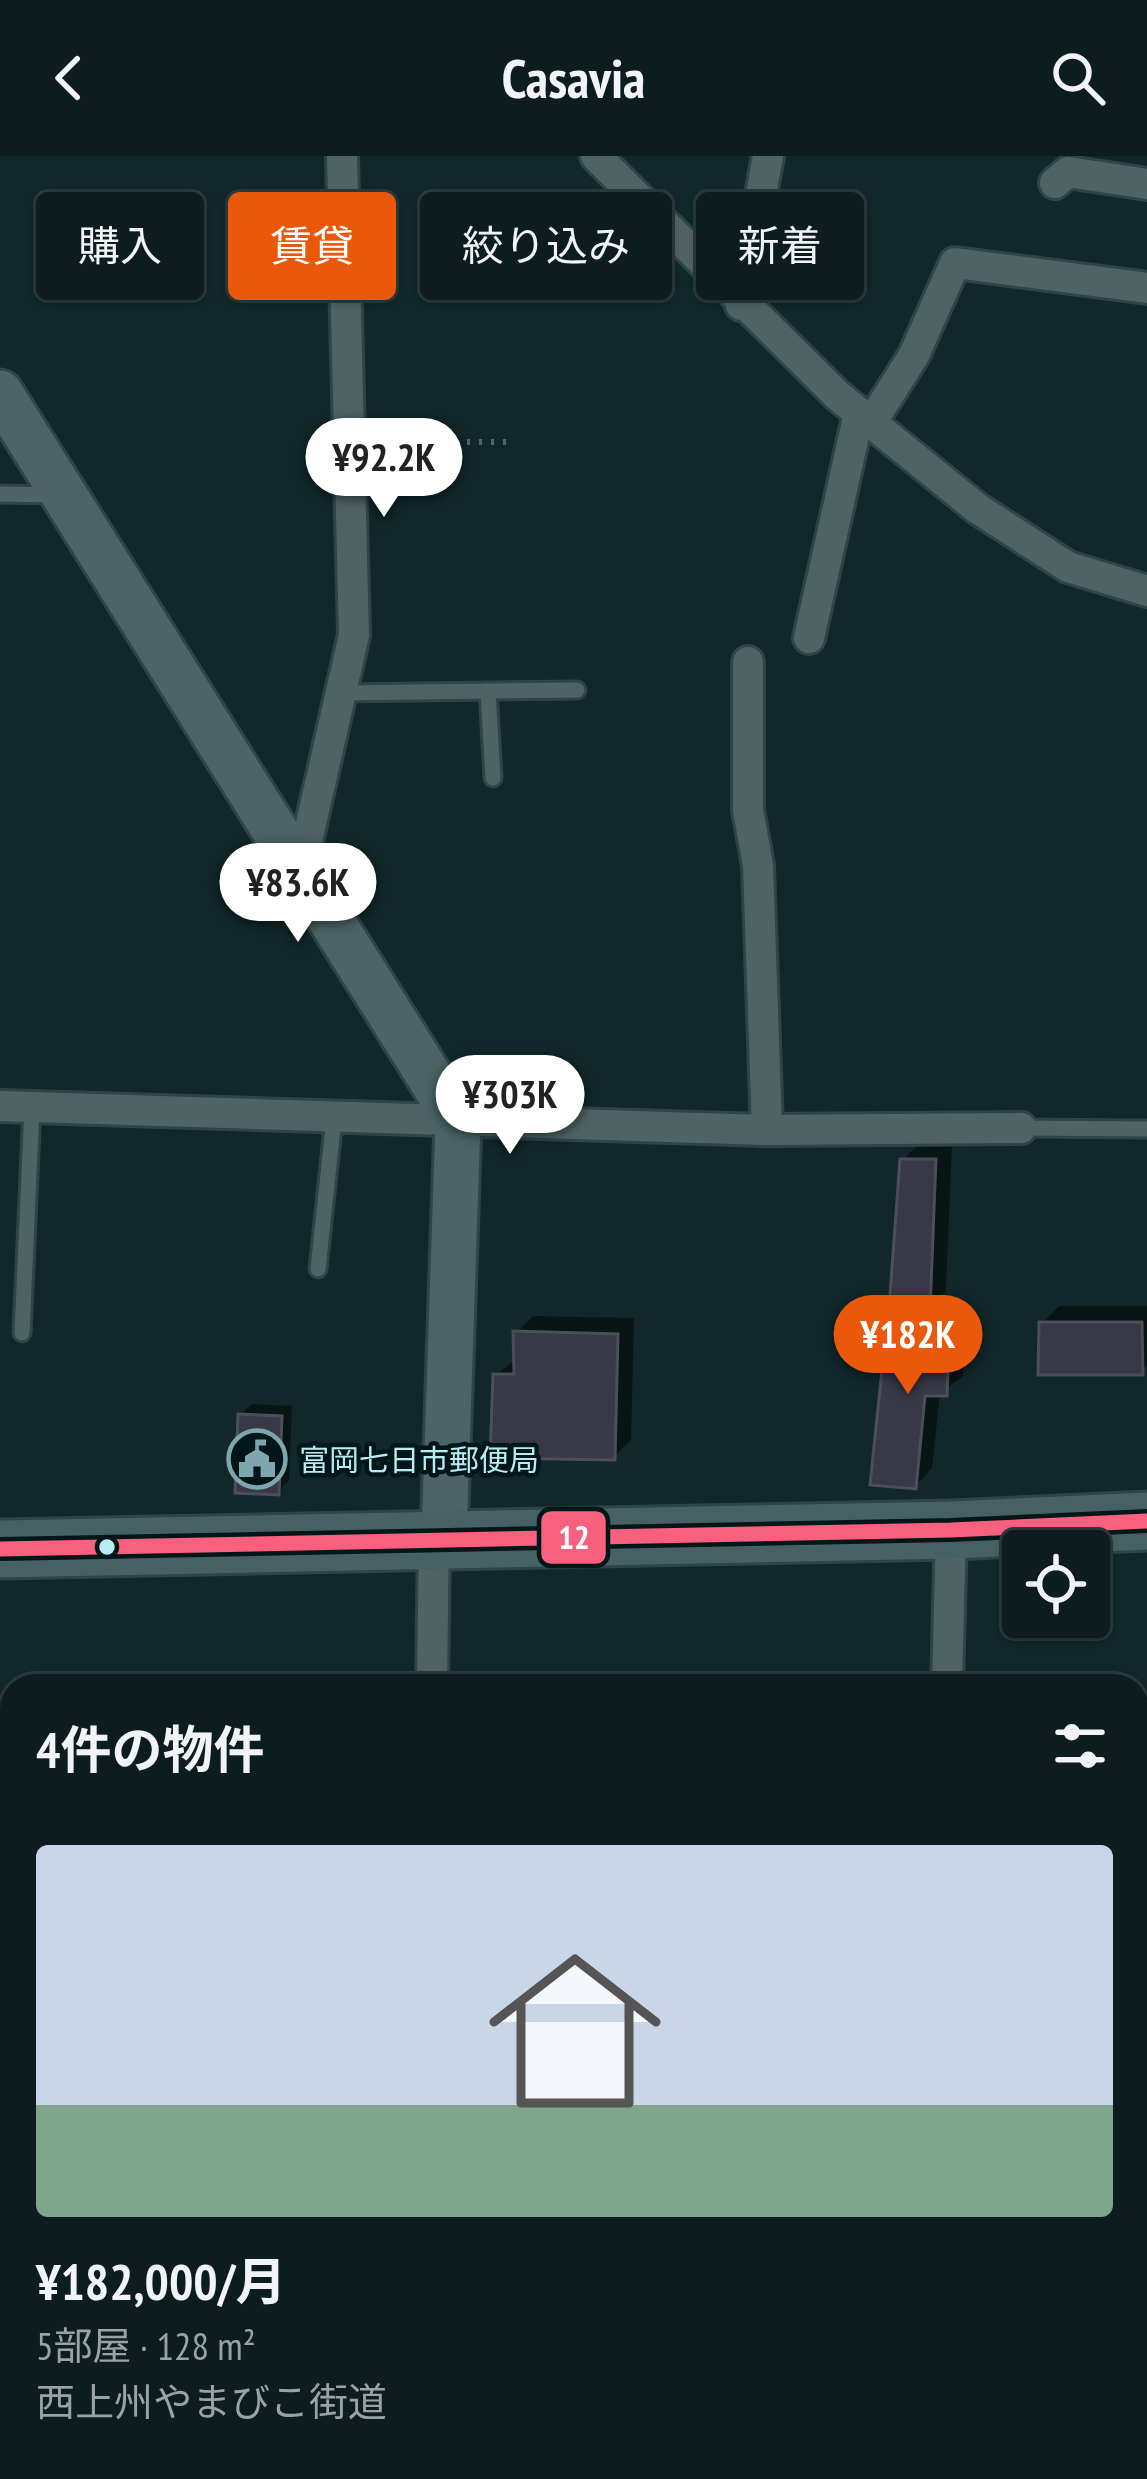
<!DOCTYPE html>
<html lang="ja">
<head>
<meta charset="utf-8">
<style>
	:root { --surface:#0d1d1f; --page:#1b2a2c; --text:#f1f3f6; --muted:#9aa2a4; --line:#2d3b3d; --accent:#ea580c }
	body { margin:0; font-family:"PT Sans Narrow","Noto Sans JP",sans-serif; background:var(--page); color:var(--text); height:100vh; display:flex; flex-direction:column; font-size:45px; white-space:nowrap }
	* { box-sizing:border-box; margin:0 }
	p { font-size:39px; color:var(--muted) }
	.icon { flex:none; width:66px; height:66px; fill:none; stroke:currentColor; stroke-width:2; stroke-linecap:round; stroke-linejoin:round }
	.map { position:relative; flex:1; overflow:hidden }
	.drawer { position:absolute; left:0px; top:1518px; width:1149px; height:807px; display:flex; flex-direction:column; background:var(--surface); border-radius:36px 36px 0 0; box-shadow:0 3px 9px #0004,0 0 0 3px var(--line) }
	.drawer>* { flex:none }
	.top-card { position:absolute; left:36px; top:36px; width:1077px; height:108px; display:flex; gap:24px }
	.tools { position:absolute; left:1002px; top:1374px; display:grid; gap:24px }
	.tools a { display:grid; place-items:center; width:108px; height:108px; border-radius:12px; background:var(--surface); box-shadow:0 3px 9px #0004,0 0 0 3px var(--line); font-size:60px }
	.price { position:absolute; translate:-50% -102px; padding:0 27px; border-radius:42px; background:#fff; color:#222; font-size:39px; line-height:78px; filter:drop-shadow(0 3px 6px #0008) }
	.price::after { content:''; position:absolute; left:50%; top:72px; width:36px; height:27px; margin-left:-18px; background:inherit; clip-path:polygon(0 0,100% 0,50% 100%) }
	.price.active { background:var(--accent); color:#fff }
	ul { padding:0; list-style:none }
	li { display:grid; align-content:center; gap:24px; height:636px; padding:0 36px }
	li span { display:grid; place-items:center; height:372px; border-radius:12px; color:#555 }
	li>.icon { margin-inline-start:auto }
	span .icon { width:216px; height:216px; fill:#fffc; stroke-width:1 }
	li b { font-size:51px }
	h2 { display:flex; justify-content:space-between; align-items:center; height:144px; padding:0 36px; font-size:51px }
	.chip { padding:0 42px; border-radius:12px; background:var(--surface); box-shadow:0 3px 9px #0004,0 0 0 3px var(--line); font-size:42px; line-height:108px }
	.chip.active { background:var(--accent); color:#fff }
	header { display:flex; justify-content:space-between; align-items:center; height:156px; padding:0 36px; background:var(--surface); font-size:54px; font-weight:700 }
	.map>svg:first-child { display:block }
</style>
</head>
<body>
<header><svg class="icon" aria-label="back" viewBox="0 0 24 24"><path d="M15 5l-7 7 7 7"/></svg>Casavia<svg class="icon" aria-label="search" viewBox="0 0 24 24"><circle cx="10" cy="10" r="6"/><path d="M15 15l6 6"/></svg></header>
<div class="map">
<svg width="1147" height="2323" viewBox="0 0 1147 2323">
	<rect width="100%" height="100%" fill="#112729"/>
	<path fill="#0007" d="M920,987h32l-6,148 -14,14 34,-1 -3,72 -23,17 -8,75 -17,18 -25,-163 17,-17 -4,-146z
		M1059,1150h88v60l-6,6 -99,-49z
		M533,1160l101,2 -3,122 -17,17 -118,-82 21,-17 -1,-25z
		M252,1248l40,2 -3,74 -11,12 -38,-77z"/>
	<path fill="#393847" stroke="#4b4f5b" stroke-width="3" d="M900,1003h36l-6,152 -41,-3z
		M950,1164l-3,76h-22l-9,93 -46,-4 17,-163z
		M1039,1166h103l1,53h-105z
		M513,1175l105,3 -3,126 -125,-2 3,-84h21z
		M238,1258l44,2 -3,79 -44,-2z"/>
	<g fill="none" stroke-linecap="round" stroke-linejoin="round">
		<g stroke="#2d4547" stroke-width="21">
			<path id="lane" d="M0,338l57,1
				M488,535l5,87
				M340,537l237,-3
				M1021,972l126,1
				M318,1113l16,-151
				M22,1177l10,-226"/>
		</g>
		<g stroke="#2d4547" stroke-width="36">
			<path id="street" d="M596,0l241,239 141,114 90,58 79,24
				M1055,27l13,-11 79,12
				M741,149l27,-149
				M871,267l43,-68 41,-92 192,25
				M809,482l50,-225
				M748,506v148l10,55 9,265
				M300,716l54,-237 -12,-479
				M0,950l767,24 254,-2
				M432,1530l2,-149
				M947,1530l4,-156
				M1137,1623h10
				M0,1778l12,-1
				M5,1976l7,-24
				M1137,1992l10,1
				M420,2323v-10
				M734,2323l1,-10"/>
		</g>
		<g stroke="#2d4547" stroke-width="51">
			<path id="secondary" d="M0,237l458,729 -14,415"/>
		</g>
		<g stroke="#2d4547" stroke-width="63">
			<path id="highway" d="M0,1393l951,-19 196,-9"/>
		</g>
		<path stroke="#526566" stroke-width="6" stroke-dasharray="3 9" stroke-linecap="butt" d="M383,286h131"/>
		<use href="#lane" stroke="#4f6365" stroke-width="15"/>
		<use href="#street" stroke="#4f6365" stroke-width="30"/>
		<use href="#secondary" stroke="#4c6467" stroke-width="45"/>
		<use href="#highway" stroke="#476062" stroke-width="57"/>
		<g stroke="#001619" stroke-width="24">
			<path id="bus-1" d="M0,1393l951,-19 196,-9"/>
		</g>
		<use href="#bus-1" stroke="#f8607d" stroke-width="15"/>
	</g>
	<defs>
		<g id="civic-ring" transform="scale(3)"><circle r="9.5" fill="#001619" stroke="#7da7ac" stroke-width="1.5"/><path d="M-.6-6.5H3V-4.5H.6V-3L4-1V1h2V6H-6V1h2V-1L-.6-3ZM-1.2 2.5V6h2.4V2.5Z" fill="#7da7ac"/></g>
	</defs>
	<g fill-rule="evenodd">
		<use href="#civic-ring" x="257" y="1303"/>
	</g>
	<circle fill="#b7ecf2" stroke="#001619" stroke-width="4.5" cx="107" cy="1391" r="10"/>
	<g text-anchor="middle" dominant-baseline="central" stroke-width="9" stroke-linejoin="round" paint-order="stroke">
		<g font-size="30" fill="#b7ecf2" stroke="#001619" text-anchor="start">
			<text x="299" y="1303">富岡七日市郵便局</text>
		</g>
	</g>
	<rect stroke="#001619" stroke-width="4.5" x="539" y="1353" width="69" height="57" rx="12" fill="#f8607d"/>
	<g font-size="33" text-anchor="middle" font-weight="bold" fill="#fff">
		<text x="574" y="1393">12</text>
	</g>
</svg>
<div class="tools">
<a><svg class="icon" aria-label="locate" viewBox="0 0 24 24"><circle cx="12" cy="12" r="6"/><path d="M12 2v4M12 18v4M2 12h4M18 12h4"/></svg></a>
</div>
<b class="price" style="left:384px;top:364px">¥92.2K</b>
<b class="price" style="left:298px;top:789px">¥83.6K</b>
<b class="price" style="left:510px;top:1001px">¥303K</b>
<b class="price active" style="left:908px;top:1241px">¥182K</b>
<div class="top-card">
<a class="chip">購入</a>
<a class="chip active">賃貸</a>
<a class="chip">絞り込み</a>
<a class="chip">新着</a>
</div>
<section class="drawer">
<h2>4件の物件<svg class="icon" aria-label="filters" viewBox="0 0 24 24"><path d="M4 7h16M4 17h16"/><circle cx="9" cy="7" r="2"/><circle cx="15" cy="17" r="2"/></svg></h2>
<ul>
<li><span style="background:linear-gradient(#c9d6e8 70%,#7fa58c 0)"><svg class="icon" aria-label="home" viewBox="0 0 24 24"><path d="M3 11l9-7 9 7M6 9v11h12V9"/></svg></span><div><b>¥182,000/月</b><p>5部屋 · 128 m²</p><p>西上州やまびこ街道</p></div></li>
</ul>
</section>
</div>
</body>
</html>
